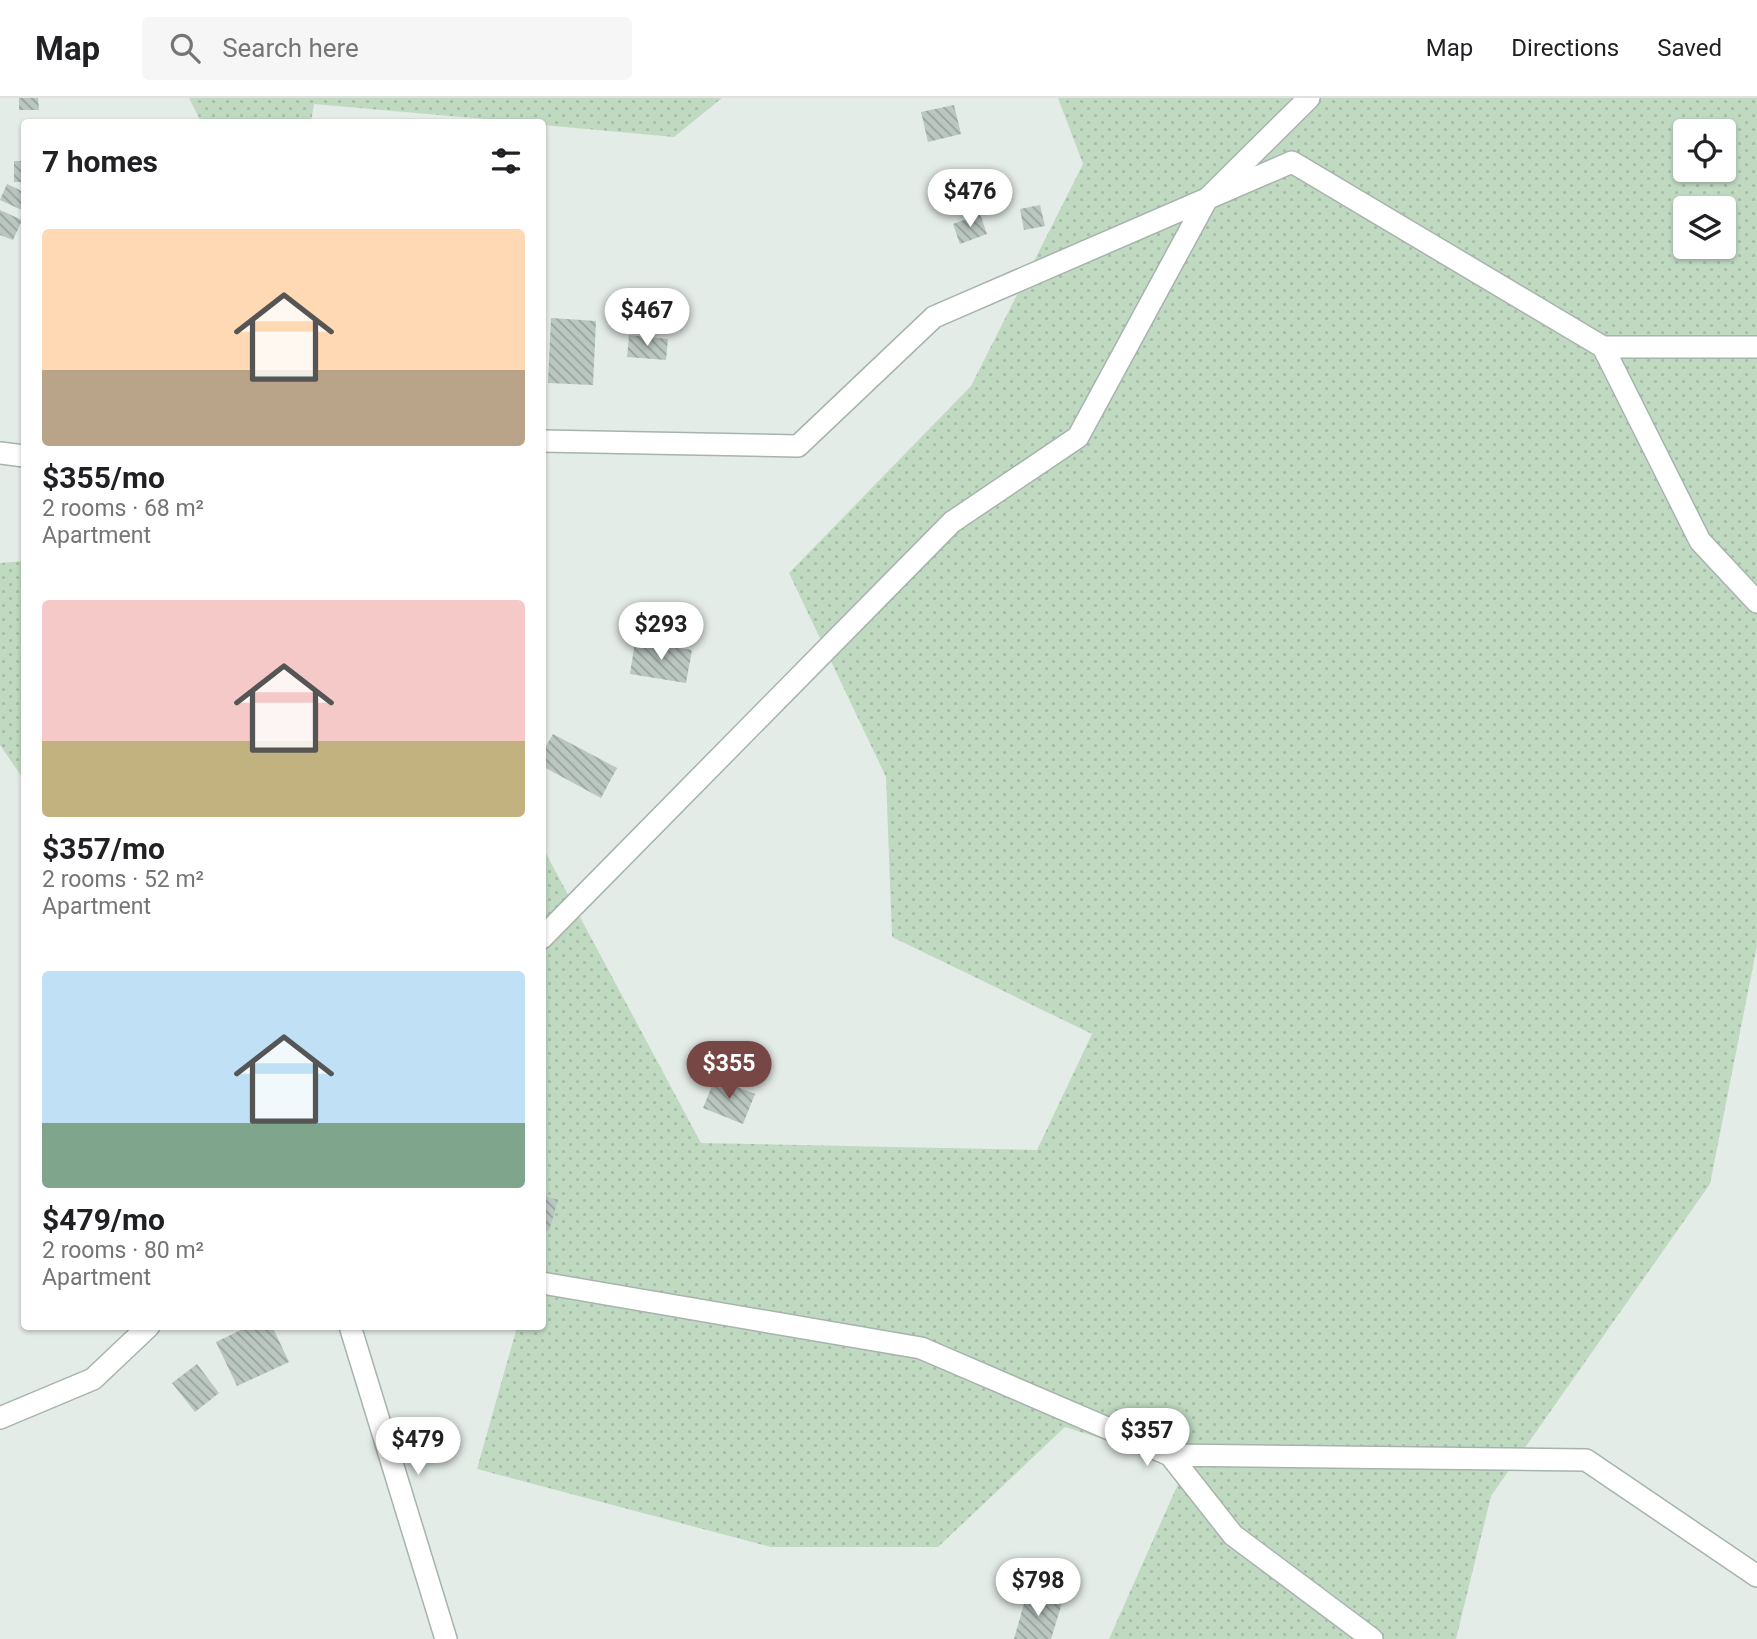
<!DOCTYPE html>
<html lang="en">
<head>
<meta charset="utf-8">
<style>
	:root { --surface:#fff; --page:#f6f6f6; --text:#202124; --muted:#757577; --line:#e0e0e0; --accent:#774745 }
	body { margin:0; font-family:Roboto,sans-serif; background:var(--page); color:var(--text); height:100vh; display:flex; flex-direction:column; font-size:26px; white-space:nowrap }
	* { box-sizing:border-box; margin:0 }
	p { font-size:23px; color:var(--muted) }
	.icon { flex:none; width:38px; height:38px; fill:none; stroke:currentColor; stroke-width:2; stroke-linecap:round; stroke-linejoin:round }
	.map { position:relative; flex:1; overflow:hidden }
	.details { position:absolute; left:21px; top:21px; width:525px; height:1211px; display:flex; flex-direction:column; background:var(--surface); border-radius:7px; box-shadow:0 2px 5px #0004 }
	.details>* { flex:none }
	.controls { position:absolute; left:1673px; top:21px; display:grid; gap:14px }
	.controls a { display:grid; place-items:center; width:63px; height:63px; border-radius:7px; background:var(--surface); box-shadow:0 2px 5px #0004; font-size:35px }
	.price { position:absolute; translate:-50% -60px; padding:0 16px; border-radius:24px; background:#fff; color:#222; font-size:23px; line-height:46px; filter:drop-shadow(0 2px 4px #0008) }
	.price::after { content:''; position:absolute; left:50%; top:42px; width:21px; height:16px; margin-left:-10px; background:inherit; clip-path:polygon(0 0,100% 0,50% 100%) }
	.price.on { background:var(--accent); color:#fff }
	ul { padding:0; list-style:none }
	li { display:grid; align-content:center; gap:14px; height:371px; padding:0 21px }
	li span { display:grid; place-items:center; height:217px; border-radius:7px; color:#555 }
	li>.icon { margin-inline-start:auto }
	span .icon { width:126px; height:126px; fill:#fffc; stroke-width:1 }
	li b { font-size:30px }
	h2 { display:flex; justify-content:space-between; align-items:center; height:84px; padding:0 21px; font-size:30px }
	header { display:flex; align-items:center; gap:42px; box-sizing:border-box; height:98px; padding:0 35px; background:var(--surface); border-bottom:2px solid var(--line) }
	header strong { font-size:33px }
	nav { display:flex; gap:38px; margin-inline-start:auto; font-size:24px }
	.search { width:490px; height:63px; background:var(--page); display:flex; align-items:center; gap:18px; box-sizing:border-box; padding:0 24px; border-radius:7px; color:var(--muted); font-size:26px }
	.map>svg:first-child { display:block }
</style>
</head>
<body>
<header>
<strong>Map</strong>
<div class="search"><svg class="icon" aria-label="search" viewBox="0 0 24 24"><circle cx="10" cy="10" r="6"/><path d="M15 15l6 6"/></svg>Search here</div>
<nav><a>Map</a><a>Directions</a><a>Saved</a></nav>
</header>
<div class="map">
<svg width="1757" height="1541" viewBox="0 0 1757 1541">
	<defs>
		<pattern id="grass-dots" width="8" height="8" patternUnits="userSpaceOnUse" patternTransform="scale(1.75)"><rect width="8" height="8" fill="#c0dac2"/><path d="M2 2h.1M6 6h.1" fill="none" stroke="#a5bca7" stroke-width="1.8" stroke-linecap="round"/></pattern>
		<pattern id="building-back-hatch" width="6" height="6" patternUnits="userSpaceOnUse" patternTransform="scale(1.75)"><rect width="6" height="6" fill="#bac6c0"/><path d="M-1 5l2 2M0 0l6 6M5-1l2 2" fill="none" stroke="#97a29d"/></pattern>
	</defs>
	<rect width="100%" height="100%" fill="#e4ece7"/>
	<path fill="url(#grass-dots)" fill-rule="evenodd" d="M189,0h533l-48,39 -131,-12 -1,-3h-22l-206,-18 -3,18h-110z
		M1058,0h699v848l-47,238 -219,312 -35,143h-347l77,-173 -121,-39 -127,120h-167l-294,-78 40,-142 25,-1 1,-478 158,295 336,7 55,-116 -200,-97 -6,-160 -97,-204 182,-187 112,-222zM1685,33h39v39h-39zM1685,110h39v39h-39z
		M24,463v219l-24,-35v-182z"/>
	<path fill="url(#building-back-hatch)" d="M19,0h19l1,12h-20z
		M954,7l7,29 -33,8 -7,-30z
		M14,63h10v21h-10z
		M7,86l17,8v19l-24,-11z
		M1040,107l5,21 -21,4 -4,-21z
		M0,112l22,10 -9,20 -13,-5z
		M980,116l7,20 -27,10 -7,-20z
		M551,220l45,3 -3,64 -45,-2z
		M629,237l39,4 -2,21 -39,-3z
		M635,543l57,9 -6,33 -56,-9z
		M553,636l64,34 -16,30 -59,-32v-13z
		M715,980l40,16 -12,30 -40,-16z
		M542,1097l16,5 -9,31 -7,-2z
		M249,1228h23l17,36 -52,24 -21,-44z
		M197,1266l22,29 -24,19 -23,-29z
		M1027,1495l35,10 -11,36h-37z"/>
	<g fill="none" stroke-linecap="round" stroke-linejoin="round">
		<g stroke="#a7b3ad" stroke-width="24">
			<path id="minor" d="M1603,249h154
				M542,343l256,5 136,-129 358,-155 311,185 97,194 57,61
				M0,355l24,3
				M542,840l410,-416 126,-85 129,-238 102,-101
				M542,1185l379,65 249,107 416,5 171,116
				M350,1228l96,313
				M0,1320l93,-39 56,-53
				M1170,1357l63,80 139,104"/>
		</g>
		<use href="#minor" stroke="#fff" stroke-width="21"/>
	</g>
</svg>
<div class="controls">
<a><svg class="icon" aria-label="locate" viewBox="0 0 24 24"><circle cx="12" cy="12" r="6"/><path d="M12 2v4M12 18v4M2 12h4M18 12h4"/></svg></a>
<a><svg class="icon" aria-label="layers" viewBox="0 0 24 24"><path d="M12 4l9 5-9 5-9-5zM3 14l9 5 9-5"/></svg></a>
</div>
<b class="price" style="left:970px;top:131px">$476</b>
<b class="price" style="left:647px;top:250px">$467</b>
<b class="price" style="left:661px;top:564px">$293</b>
<b class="price on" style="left:729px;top:1003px">$355</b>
<b class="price" style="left:1147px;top:1370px">$357</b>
<b class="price" style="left:418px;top:1379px">$479</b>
<b class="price" style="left:1038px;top:1520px">$798</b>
<section class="details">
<h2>7 homes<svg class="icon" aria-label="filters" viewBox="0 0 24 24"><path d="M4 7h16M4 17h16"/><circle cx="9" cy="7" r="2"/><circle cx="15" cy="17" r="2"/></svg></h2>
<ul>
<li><span style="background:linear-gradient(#ffd9b3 65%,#b9a48a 0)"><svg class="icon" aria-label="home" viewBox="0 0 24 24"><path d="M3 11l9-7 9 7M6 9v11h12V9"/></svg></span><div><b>$355/mo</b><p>2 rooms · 68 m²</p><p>Apartment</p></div></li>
<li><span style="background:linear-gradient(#f6c9c9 65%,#c2b280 0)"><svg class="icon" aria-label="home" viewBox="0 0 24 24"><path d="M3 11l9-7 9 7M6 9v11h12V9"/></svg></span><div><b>$357/mo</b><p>2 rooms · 52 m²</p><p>Apartment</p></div></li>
<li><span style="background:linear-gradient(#bfe0f5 70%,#7fa58c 0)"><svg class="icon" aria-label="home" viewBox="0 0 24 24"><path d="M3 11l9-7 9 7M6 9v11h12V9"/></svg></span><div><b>$479/mo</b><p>2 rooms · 80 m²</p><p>Apartment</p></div></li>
</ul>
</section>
</div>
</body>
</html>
